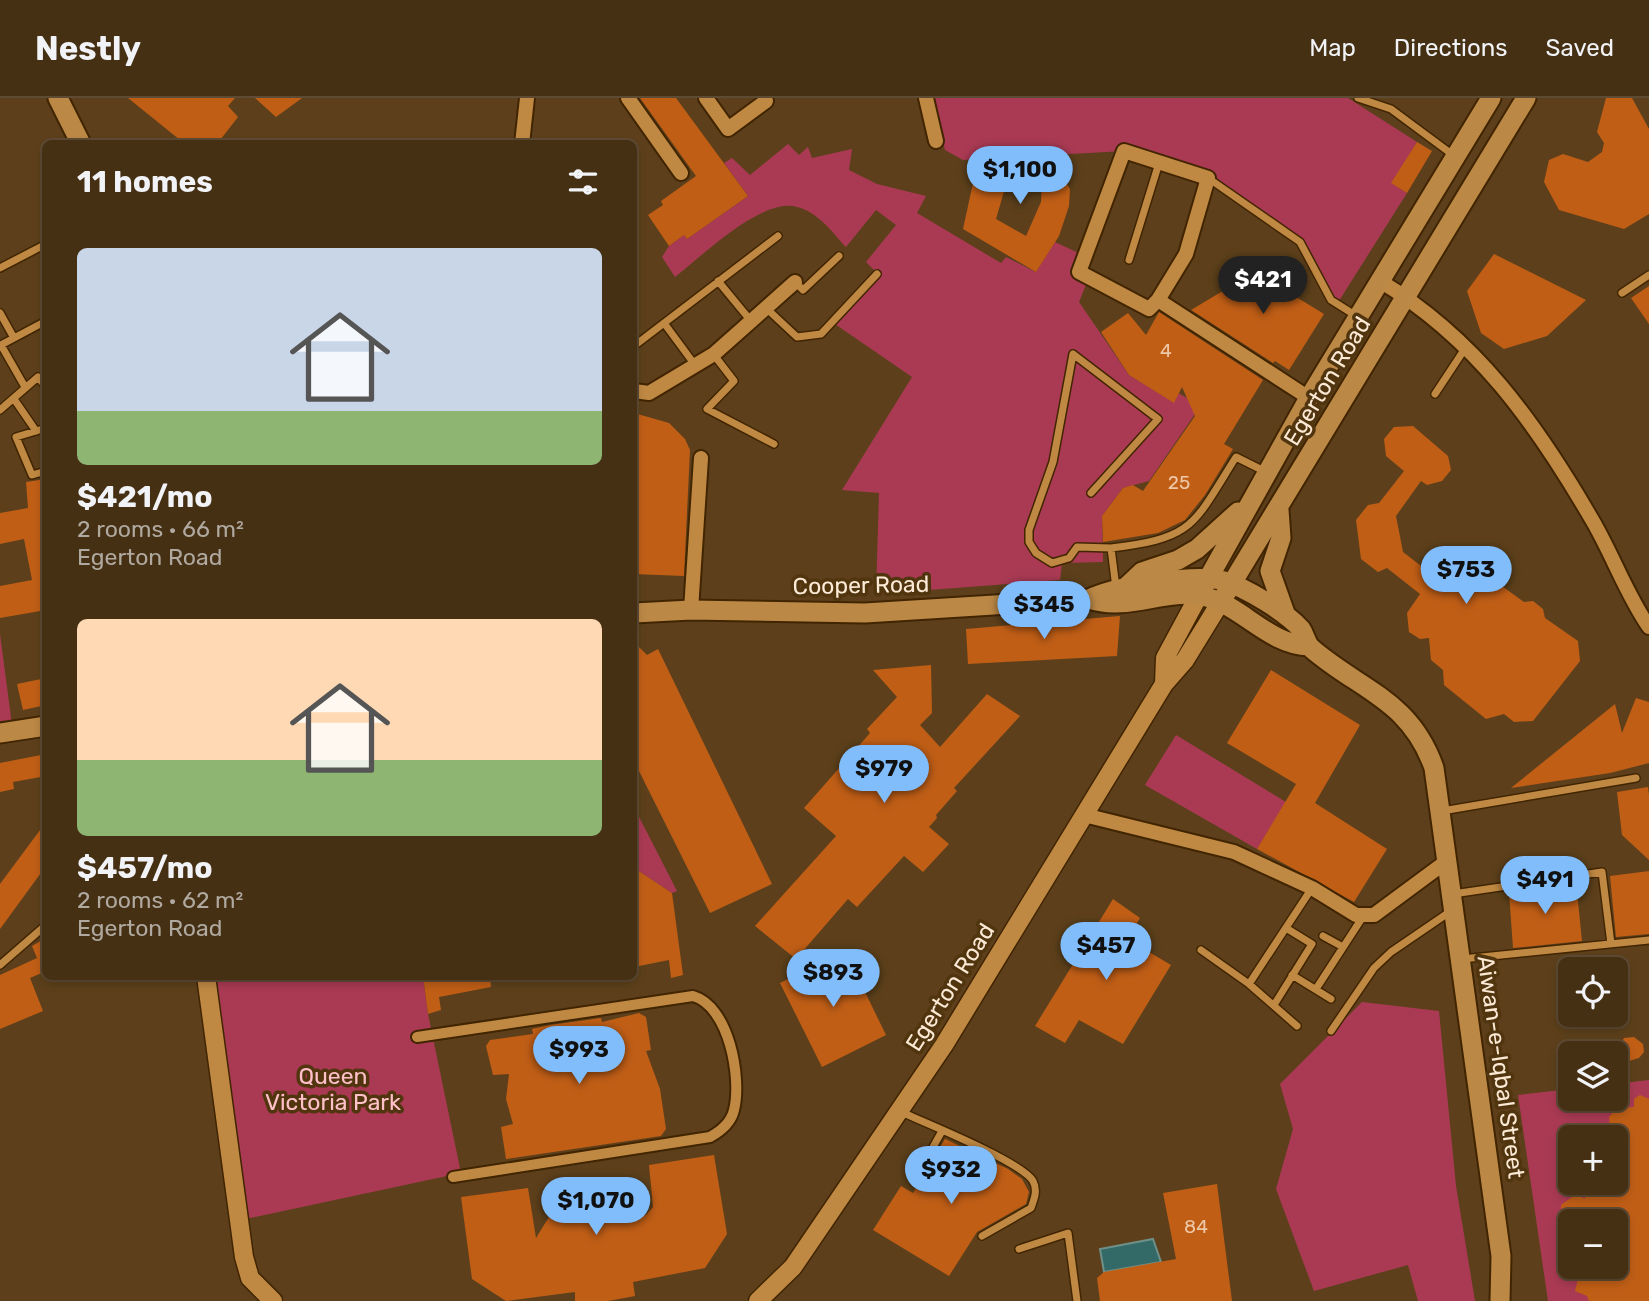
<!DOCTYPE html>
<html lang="en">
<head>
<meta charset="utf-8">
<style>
	:root { --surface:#463014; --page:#4d381d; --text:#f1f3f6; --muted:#b0a9a0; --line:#5e4b34; --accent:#81bdfa }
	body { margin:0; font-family:Rubik,sans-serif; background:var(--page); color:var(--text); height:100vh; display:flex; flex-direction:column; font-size:26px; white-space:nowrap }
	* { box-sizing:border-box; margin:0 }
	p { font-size:23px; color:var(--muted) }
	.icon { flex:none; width:38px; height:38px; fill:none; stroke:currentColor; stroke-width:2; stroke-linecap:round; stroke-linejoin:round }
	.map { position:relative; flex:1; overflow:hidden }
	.sheet { position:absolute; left:42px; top:42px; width:595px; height:840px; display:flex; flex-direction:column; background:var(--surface); border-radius:10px; box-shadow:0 4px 10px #0003,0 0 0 2px var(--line) }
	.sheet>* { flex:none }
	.buttons { position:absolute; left:1558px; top:859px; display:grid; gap:14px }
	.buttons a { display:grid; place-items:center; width:70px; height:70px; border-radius:10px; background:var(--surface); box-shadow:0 4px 10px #0003,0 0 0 2px var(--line); font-size:35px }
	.price { position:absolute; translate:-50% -60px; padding:0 16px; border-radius:24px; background:var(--accent); color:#111; font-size:23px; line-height:46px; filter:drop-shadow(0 2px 4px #0008) }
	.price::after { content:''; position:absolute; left:50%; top:42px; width:21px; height:16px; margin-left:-10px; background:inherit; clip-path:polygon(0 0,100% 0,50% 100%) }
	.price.active { background:#222; color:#fff }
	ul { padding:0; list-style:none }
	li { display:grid; align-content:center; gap:14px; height:371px; padding:0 35px }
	li span { display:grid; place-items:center; height:217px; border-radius:10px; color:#555 }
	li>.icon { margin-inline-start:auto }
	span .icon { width:126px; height:126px; fill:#fffc; stroke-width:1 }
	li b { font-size:30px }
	h2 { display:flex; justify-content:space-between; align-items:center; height:84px; padding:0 35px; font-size:30px }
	header { display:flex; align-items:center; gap:42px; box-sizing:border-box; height:98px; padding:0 35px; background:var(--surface); border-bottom:2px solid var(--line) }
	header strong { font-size:33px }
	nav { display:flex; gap:38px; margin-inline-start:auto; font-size:24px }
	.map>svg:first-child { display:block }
</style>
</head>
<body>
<header>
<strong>Nestly</strong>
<nav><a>Map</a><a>Directions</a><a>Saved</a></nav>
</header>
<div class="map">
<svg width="1649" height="1203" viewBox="0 0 1649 1203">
	<rect width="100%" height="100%" fill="#5d401b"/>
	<path fill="#aa3a54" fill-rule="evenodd" d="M933,0h415l69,44 -25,41 15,10 -70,111 -37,-62 -88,-62 -88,-29 -161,9 -18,-10z
		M788,46l11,11 9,-8 4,11 40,-9 -3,21 28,14 49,12 -9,17 84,50 5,-6 30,15 19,-30 30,14 4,21 -10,25 50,73 44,27 5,-9 9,5 8,16 -46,67 -26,7 -21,28 1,46 -41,1 -2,17 -184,14 3,-101 -37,-3 70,-113 -80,-55 45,-49 -11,-11 30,-37 -20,-15 -30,37c-14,-15 -28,-35 -49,-40 -35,-10 -95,49 -122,70l-13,-20 7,-11 15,-11 3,4 61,-43 -24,-33 8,-5 18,17z
		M0,536l12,91 -12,1z
		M1176,637l110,67 -29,47 -112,-64z
		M634,709l43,84 -5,2 -32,-21 -6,1z
		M206,879h217l5,37 33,159 -220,47z
		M1362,904l77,9 17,175 19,115h-57l-10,-36 -94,26 -38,-102 17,-60 -13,-45z
		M1649,982v221h-101l-30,-206 52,-6v10h45v-15zM1570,1040h45v45h-45zM1570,1124h45v45h-45z"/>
	<path fill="#336a67" stroke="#6f9088" stroke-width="2" d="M1153,1141l8,23 -57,10 -4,-23z"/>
	<path fill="#c05e16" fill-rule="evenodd" d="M128,0h107l-7,8 10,11 -21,27h-32z
		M255,0h47l-26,19z
		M640,0h36l72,98 -61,43 -3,-4 -15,11 -21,-31 15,-10 -2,-4 35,-25z
		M1606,0h26l17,31v85l-25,15 -65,-19 -15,-28 5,-22 14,-6 25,8 14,-10 2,-9 -7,-11z
		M1417,44l15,9 -25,42 -16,-10z
		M1067,56l-2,27 5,8 -1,17 -10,30 -23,36 -73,-43 15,-69zM1042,82l-1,22 -15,34 -30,-17 11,-38z
		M1494,156l92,46 -39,36 -43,13 -23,-16 -14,-42z
		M1273,163l11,6 -9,17 49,30 -35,56 -14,-9 -2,2 -102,-66 20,13z
		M1649,188v38l-18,-26z
		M1159,214l104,68 -39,64 9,5 -28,46 -20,25 -27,13 -55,9 -1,-26 21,-28 10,-3 10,6 52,-75 -13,-29 -8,16 -45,-28 -28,-43 27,-19 18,22z
		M634,315l35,10 16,16 5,11 -6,126 -50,-2z
		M1413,328l35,30 3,14 -9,11 -15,4 -6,-4 -25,35 7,36 31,24 4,-5 18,-1 15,11 21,-2 32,23 9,-1 10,8 2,9 33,23 2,20 -47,60 -19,1 -10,-8 -18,5 -42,-34 -1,-15 -12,-10 -2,-22 -9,1 -11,-7 -2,-19 13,-19 -33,-26 -9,4 -17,-13 -5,-39 12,-15 11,-2 25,-32 -18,-15 -2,-17 10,-12z
		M46,381v131l-46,8v-32l32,-6 -8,-41 -24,5v-31l28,-5 -2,-26z
		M1120,518l-3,40 -149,8 -2,-35z
		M634,544l13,13 11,-6 114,235 -62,29 -76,-152z
		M931,567l1,48 -12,12 20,22 47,-53 33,22 -66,72 3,3 -21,24 1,3 -8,9 20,17 -26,28 -19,-16 -47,51 -9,-8 -52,60 -41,-33 81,-90 -32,-28 66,-75 -3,-4 30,-32 -24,-27z
		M1271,572l89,55 -45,78 72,46 -33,53 -97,-53 39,-65 -69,-41z
		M46,580v27l-23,5 -6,-26z
		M1636,600l13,4v61l-39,10 -99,15 104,-84 7,29z
		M46,656v22l-33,6 1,7 -14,3v-29z
		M1648,689l1,8v65l-27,-25 -5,-43z
		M46,724v44l-46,63v-45z
		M634,770l38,25 11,82 -12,3 -2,-18 -35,7z
		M1649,773v63l-33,3 -6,-61z
		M1576,784l6,59 -69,7 -4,-56z
		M1113,801l27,19 -13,21 44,26 -48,79 -44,-24 -14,23 -30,-17z
		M46,840v38l-2,-4 -14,6 13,33 -43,18v-54l37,-17 -5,-12z
		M845,853l41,84 -64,32 -42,-84z
		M423,878h67l1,11 -52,10 2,13 -13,4z
		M639,915l7,4 5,33 -5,1 14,38 6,40 -5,7 -155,23 -5,-32 12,-3 -7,-25 3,-25 -16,1 -7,-29 4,-6 43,-6 -1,-5 18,-4 51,-7 1,4z
		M1634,939l9,7 1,8 -5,6 -10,3 -12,-11 7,-12z
		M1609,942l11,14h-60l-1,-9z
		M1640,997l9,4v202h-60l-2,-5 -12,-5 6,-24h34v-45h-53l-1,-17 15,-11 9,5 -1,-16h31v-45h-4l-2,-21 8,-9 17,-1v-8z
		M945,1041l63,30 14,10 7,13 -3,12 -49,28 -28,44 -76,-46 28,-44 12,7z
		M714,1057l13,79 -22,34 -72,14 2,14 -27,5h-33v-9l-69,9 -34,-22 -11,-82 67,-9 8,50 29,-47 13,-6 14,-3 14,4 13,34 27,-5 7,-8 -4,-42z
		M1217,1086l15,117h-132l-3,-23 7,-6 72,-13 -13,-66z"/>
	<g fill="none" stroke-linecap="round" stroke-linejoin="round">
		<g stroke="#412500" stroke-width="10">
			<path id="service" d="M1358,0l33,11 62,46
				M1208,80l92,64 31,58 27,17
				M1129,162l30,-97
				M0,170l46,-24
				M718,183l33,40
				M795,184l8,8 36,-34
				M1622,195l27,-18
				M766,210l31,29 24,-3 56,-60
				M0,215l14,25
				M664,225l31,42
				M634,248l144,-110
				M714,257l20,26 -27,28 67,35
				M25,289l-24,-42 45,-24
				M1435,296l31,-47
				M14,301l22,32
				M0,312l38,-33 8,10
				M46,330l-30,9 16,38 14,-4
				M1091,395l67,-74 -85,-65 -20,108 -24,68v12l7,11 16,10 17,-5 8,-11 34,1 5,40
				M1111,450c84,-10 82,-23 125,-91l28,14
				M1442,713l194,-33
				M1453,796l149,-22 9,72
				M1323,838l20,11
				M1201,852l48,34 48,42
				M1462,861l187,-19
				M0,867l46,-40
				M1292,877l39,24
				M1249,886l63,-96
				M1316,891l48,-74
				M1274,907l38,-61 -26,-16
				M1331,933l43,-63 17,-16 60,-41
				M901,1014c25,11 121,50 132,69 5,10 1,18 -2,27l-49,28
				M923,1067l19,-34
				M1019,1151l49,-16 9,68"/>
		</g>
		<g stroke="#412500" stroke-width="14">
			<path id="pedestrian" d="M417,939l276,-41c36,10 49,82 41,114 -3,13 -13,21 -24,27l-257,40"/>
		</g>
		<g stroke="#412500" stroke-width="18">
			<path id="minor" d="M628,0l53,75
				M706,0l22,31 38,-28
				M926,0l10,43
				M522,46l5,-46
				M1380,183c96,58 155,141 211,237 21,35 35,76 58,109
				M1158,202l28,-46 22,-76 -84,-27 -45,121 70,37 9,-9 151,98
				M634,293l15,2 65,-39 81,-72
				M691,512l10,-152
				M1084,717l150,37 78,36 44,27h18l73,-54"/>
		</g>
		<g stroke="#412500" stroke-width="21">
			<path id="tertiary" d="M1164,586l1,-26 34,-63
				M206,878l38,281 6,21 23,23
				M758,1203l35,-34 151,-222 220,-361 21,-24 35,-57"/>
		</g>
		<g stroke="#412500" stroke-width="23">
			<path id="secondary" d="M58,0l23,46
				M1279,412l2,28 -11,33 16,45
				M1125,490l17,-16 36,-12 19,-11 41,-37
				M1199,497l110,-197 182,-300
				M1089,501c40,13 76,-11 113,-3 39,8 66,49 107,50
				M1220,505l306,-505
				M634,515l57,-3 174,3 224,-14c27,-13 107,-26 135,-18 22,7 62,31 77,48 4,6 5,14 10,19 48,42 99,51 123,120l67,488 -1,45
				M0,635l46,-7"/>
		</g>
		<use href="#service" stroke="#c08943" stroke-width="7"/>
		<use href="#pedestrian" stroke="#c08943" stroke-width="10"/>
		<use href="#minor" stroke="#c08943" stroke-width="14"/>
		<use href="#tertiary" stroke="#c08943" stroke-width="18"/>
		<use href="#secondary" stroke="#bc8846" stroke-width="19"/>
	</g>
	<g text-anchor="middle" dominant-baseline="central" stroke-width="7" stroke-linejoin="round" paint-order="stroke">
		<g font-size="19" fill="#edc7a6">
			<text x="1166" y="252">4</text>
			<text x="1179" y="384">25</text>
			<text x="1196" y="1128">84</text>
		</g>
		<g font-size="23" fill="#fcead6" stroke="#51350f">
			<text transform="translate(1327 283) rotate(-59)">Egerton Road</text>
			<text transform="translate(861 487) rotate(-1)">Cooper Road</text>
			<text transform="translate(950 889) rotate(-58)">Egerton Road</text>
			<text transform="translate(1501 969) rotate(82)">Aiwan-e-Iqbal Street</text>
		</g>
		<g font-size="23" fill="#ffc1c9" stroke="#51350f">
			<text x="333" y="978">Queen<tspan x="333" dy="26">Victoria Park</tspan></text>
		</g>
	</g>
</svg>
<div class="buttons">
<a><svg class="icon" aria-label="locate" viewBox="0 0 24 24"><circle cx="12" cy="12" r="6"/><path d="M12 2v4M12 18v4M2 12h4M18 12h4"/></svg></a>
<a><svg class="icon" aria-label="layers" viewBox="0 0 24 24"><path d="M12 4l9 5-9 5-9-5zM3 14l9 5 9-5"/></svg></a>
<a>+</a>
<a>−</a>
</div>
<b class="price" style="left:1020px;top:108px">$1,100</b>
<b class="price active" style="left:1263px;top:218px">$421</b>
<b class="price" style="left:1466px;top:508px">$753</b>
<b class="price" style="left:1044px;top:543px">$345</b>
<b class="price" style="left:884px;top:707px">$979</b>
<b class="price" style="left:1545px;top:818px">$491</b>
<b class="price" style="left:1106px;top:884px">$457</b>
<b class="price" style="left:833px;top:911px">$893</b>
<b class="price" style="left:579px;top:988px">$993</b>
<b class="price" style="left:951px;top:1108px">$932</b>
<b class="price" style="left:596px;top:1139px">$1,070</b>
<section class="sheet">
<h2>11 homes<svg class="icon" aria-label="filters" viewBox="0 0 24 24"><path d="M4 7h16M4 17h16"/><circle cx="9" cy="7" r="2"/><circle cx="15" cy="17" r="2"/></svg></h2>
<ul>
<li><span style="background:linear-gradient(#c9d6e8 75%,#8fb573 0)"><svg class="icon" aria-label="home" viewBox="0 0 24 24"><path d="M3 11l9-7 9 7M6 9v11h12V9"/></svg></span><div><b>$421/mo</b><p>2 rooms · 66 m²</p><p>Egerton Road</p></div></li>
<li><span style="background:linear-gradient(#ffd9b3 65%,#8fb573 0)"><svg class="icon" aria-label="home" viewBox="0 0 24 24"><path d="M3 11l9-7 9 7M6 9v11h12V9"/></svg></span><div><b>$457/mo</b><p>2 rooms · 62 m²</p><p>Egerton Road</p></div></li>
</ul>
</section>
</div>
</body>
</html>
